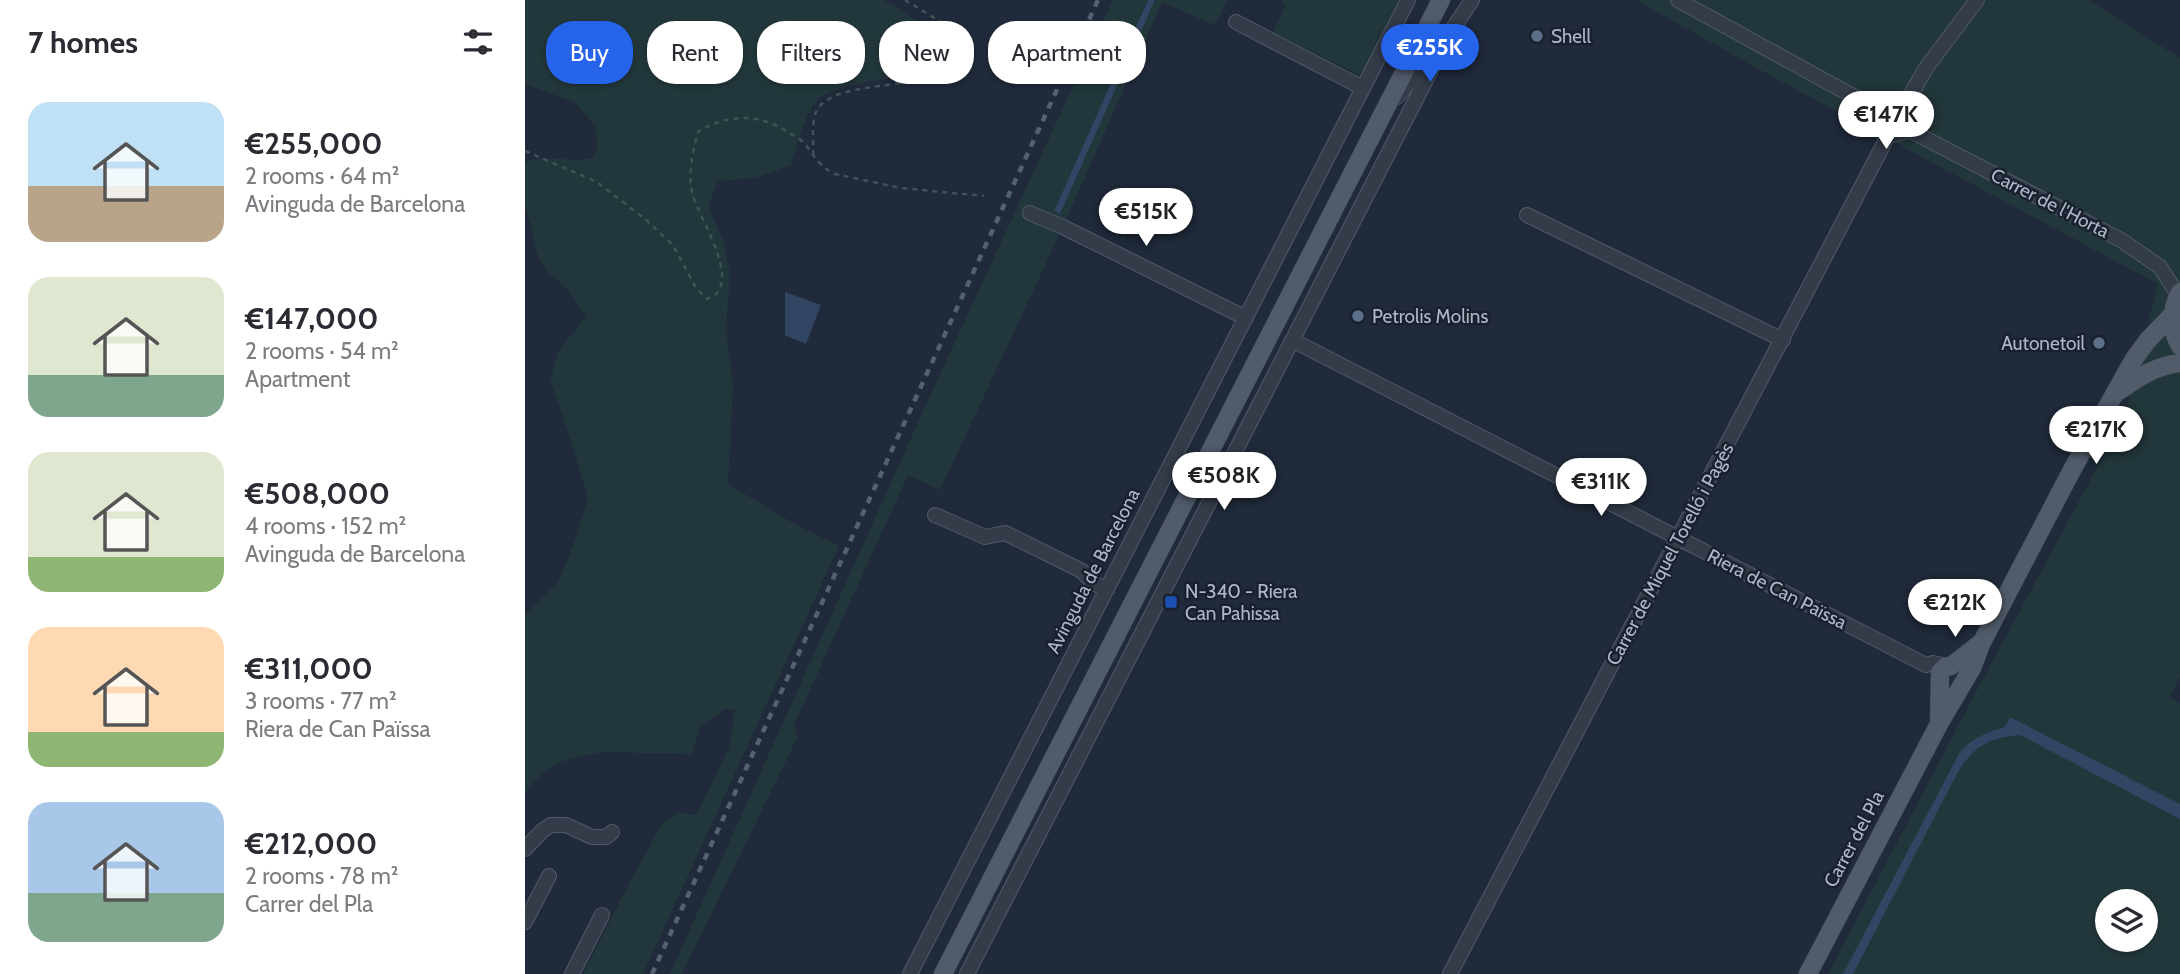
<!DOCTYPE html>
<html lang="en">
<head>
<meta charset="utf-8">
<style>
	:root { --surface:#fff; --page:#f2f2f3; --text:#2b2b33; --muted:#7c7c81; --accent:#2563eb }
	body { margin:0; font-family:Cabin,sans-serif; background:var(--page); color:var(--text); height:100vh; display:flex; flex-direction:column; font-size:26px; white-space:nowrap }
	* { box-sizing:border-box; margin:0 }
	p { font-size:23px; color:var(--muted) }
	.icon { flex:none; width:38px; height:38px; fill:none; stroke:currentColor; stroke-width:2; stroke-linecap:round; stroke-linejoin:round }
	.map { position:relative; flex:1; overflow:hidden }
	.drawer { display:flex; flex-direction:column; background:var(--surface); width:525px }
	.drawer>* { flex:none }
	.banner { position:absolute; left:21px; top:21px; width:665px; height:63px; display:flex; gap:14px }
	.buttons { position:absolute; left:1570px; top:889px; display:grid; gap:14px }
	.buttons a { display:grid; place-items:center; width:63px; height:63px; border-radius:50%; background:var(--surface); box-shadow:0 2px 5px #0004; font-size:35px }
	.price { position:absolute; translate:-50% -60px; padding:0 16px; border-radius:24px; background:#fff; color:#222; font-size:23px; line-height:46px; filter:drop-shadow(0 2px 4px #0008) }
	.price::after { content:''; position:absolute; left:50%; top:42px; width:21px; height:16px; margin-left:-10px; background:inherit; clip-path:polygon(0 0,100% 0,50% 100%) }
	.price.active { background:var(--accent); color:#fff }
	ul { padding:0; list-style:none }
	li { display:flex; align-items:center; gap:21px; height:175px; padding:0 28px }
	li span { display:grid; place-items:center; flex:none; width:196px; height:140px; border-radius:21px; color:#555 }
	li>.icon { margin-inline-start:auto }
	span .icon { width:84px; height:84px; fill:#fffc; stroke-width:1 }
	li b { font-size:30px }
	h2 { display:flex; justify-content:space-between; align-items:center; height:84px; padding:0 28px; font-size:30px }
	.pill { padding:0 24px; border-radius:28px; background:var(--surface); box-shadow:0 2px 5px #0004; font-size:24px; line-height:63px }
	.pill.active { background:var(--accent); color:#fff }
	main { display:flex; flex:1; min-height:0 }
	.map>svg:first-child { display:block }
</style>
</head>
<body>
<main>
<section class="drawer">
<h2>7 homes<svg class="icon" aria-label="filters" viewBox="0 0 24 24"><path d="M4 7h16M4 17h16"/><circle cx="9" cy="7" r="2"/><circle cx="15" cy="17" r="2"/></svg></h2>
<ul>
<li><span style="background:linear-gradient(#bfe0f5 60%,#b9a48a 0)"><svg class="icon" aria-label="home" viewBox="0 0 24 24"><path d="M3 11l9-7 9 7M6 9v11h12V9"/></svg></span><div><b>€255,000</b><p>2 rooms · 64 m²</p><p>Avinguda de Barcelona</p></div></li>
<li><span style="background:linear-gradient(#dfe7d0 70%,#7fa58c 0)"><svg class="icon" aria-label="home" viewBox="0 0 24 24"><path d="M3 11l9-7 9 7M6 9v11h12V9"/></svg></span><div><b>€147,000</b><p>2 rooms · 54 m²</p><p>Apartment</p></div></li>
<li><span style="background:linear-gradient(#dfe7d0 75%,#8fb573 0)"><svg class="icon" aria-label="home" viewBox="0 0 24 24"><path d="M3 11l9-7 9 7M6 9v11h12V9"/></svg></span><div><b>€508,000</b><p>4 rooms · 152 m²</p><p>Avinguda de Barcelona</p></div></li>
<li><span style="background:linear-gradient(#ffd9b3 75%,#8fb573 0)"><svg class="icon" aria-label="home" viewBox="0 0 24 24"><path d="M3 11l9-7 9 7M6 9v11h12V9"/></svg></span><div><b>€311,000</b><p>3 rooms · 77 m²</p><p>Riera de Can Païssa</p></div></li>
<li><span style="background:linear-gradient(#a9c7e8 65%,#7fa58c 0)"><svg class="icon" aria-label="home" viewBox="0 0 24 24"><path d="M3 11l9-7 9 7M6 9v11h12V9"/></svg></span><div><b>€212,000</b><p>2 rooms · 78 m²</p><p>Carrer del Pla</p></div></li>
</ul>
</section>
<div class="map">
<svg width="1655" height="974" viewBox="0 0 1655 974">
	<rect width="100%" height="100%" fill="#202a3a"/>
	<path fill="#22373b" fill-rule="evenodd" d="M0,0h359l40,25 18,32c-30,31 -113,16 -131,52 -9,16 -14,38 -20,56l-36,13 -37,3 -8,20v10l13,29 7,34 -4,55 7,55 -5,100 70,42 41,20 -196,428h-60l43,-85 36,-65 16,-12 18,3 33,-67 6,-38 -11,-1 -24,19 -8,26 -92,-2 -41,10 -19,14 -15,17v-178l33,-33 16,-38 14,-46 -23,-76 -15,-41 8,-30 28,-34 -17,-26 -23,-21 -11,-20 -3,-22 -7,-21v-45c22,-8 45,1 68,-4l4,-9 -1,-23 -22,-24 -49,-18z
		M588,0h35l-94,211 6,3 95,-214h72l-12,25 -53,-23 -99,225 -123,263 -32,-15 -114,250 3,13 -115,236h-12l259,-576z
		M754,0h119l-37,76 -88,-44 13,-27z
		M1111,0h452l92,58v619l-11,20 11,6v271h-352l149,-284 147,-272 34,-134 -387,-208zM1582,901h38v39h-38z"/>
	<path fill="#324562" d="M623,0h7l-95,214 -6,-3z
		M260,292l36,13 -15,39 -21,-9z
		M1485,717l170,87v15l-160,-84c-30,3 -43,9 -61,35l-106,204h-10l118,-224c14,-13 26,-18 44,-23z"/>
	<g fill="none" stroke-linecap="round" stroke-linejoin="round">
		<g stroke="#515a68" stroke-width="16">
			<path id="minor" d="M1153,0l182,100c7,5 12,11 18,17 8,11 7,23 25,15l5,-8 -2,-11c-7,-6 -14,-7 -21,-2l-4,10
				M711,22l127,66
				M872,97l36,-44
				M1377,110l24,-42 51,-68
				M1382,129l214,111 39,27 18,28
				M505,213l33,14 183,91
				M1002,215l256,125
				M767,340l634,325 7,-2 16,3
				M410,515l50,22 20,-4 77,38 10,11 15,8
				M0,849l17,-18 9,-6h15l26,12h14l6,-5
				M0,922l24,-46
				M47,974l30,-59
				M385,974l498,-974
				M442,974l483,-941 22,-33
				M925,974l439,-840"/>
		</g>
		<g stroke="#3d4553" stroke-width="19">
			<path id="major" d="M1655,292c-9,17 -10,37 0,54
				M1594,391c20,-14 36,-25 61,-28
				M1414,724l1,-52 5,-5 6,-1 31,-24
				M418,974l498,-974
				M1283,974l131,-250 33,-56 10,-26 90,-172 62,-111 14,-19 24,-25"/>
		</g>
		<path stroke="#405458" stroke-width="2.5" stroke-dasharray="5 5" stroke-linecap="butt" d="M0,151l72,31 48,37 28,26 23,43 11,11c3,-2 7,-3 9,-5 21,-22 -19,-79 -24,-102 -4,-19 1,-42 6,-60 28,-18 60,-19 88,-1 6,4 14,7 18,12 11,13 15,24 31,31l66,14 83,8
			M288,155c1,-13 -2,-31 3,-43 17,-37 127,-19 144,-50 4,-8 3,-18 2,-27l-57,-35"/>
		<use href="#minor" stroke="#343c4a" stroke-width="14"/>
		<use href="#major" stroke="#515b6a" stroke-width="18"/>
		<path stroke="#556071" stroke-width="4.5" stroke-dasharray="7 7" stroke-linecap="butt" d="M127,974l446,-974"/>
	</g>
	<g fill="#5c6f8a" stroke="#19212f" stroke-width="2.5">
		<circle cx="1012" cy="36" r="7"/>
		<circle cx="833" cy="316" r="7"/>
		<circle cx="1574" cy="343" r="7"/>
	</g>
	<rect fill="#1a4fb4" stroke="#19212f" stroke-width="2.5" x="639" y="595" width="14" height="14" rx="3.5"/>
	<g text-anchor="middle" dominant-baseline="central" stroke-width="5" stroke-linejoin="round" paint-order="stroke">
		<g font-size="19" fill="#aeb7c6" stroke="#19212f" text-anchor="start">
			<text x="1026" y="36">Shell</text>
			<text x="847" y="316">Petrolis Molins</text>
			<text x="1560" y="343" text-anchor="end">Autonetoil</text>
			<text x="660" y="591">N-340 - Riera<tspan x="660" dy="22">Can Pahissa</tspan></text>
		</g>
		<g font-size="19" fill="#aeb7c6" stroke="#19212f">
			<text transform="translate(1525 203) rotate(27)">Carrer de l'Horta</text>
			<text transform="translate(1145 554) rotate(-62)">Carrer de Miquel Torelló i Pagès</text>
			<text transform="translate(568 571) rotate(-63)">Avinguda de Barcelona</text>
			<text transform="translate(1252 589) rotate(27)">Riera de Can Païssa</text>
			<text transform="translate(1329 839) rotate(-62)">Carrer del Pla</text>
		</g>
	</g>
</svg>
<div class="buttons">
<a><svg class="icon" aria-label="layers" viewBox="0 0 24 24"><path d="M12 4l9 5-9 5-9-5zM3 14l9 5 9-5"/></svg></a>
</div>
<b class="price active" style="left:905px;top:84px">€255K</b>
<b class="price" style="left:1361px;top:151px">€147K</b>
<b class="price" style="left:621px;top:248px">€515K</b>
<b class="price" style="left:1571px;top:466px">€217K</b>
<b class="price" style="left:699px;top:512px">€508K</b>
<b class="price" style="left:1076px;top:518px">€311K</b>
<b class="price" style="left:1430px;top:639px">€212K</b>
<div class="banner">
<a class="pill active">Buy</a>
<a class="pill">Rent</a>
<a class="pill">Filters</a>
<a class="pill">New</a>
<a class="pill">Apartment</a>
</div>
</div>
</main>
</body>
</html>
